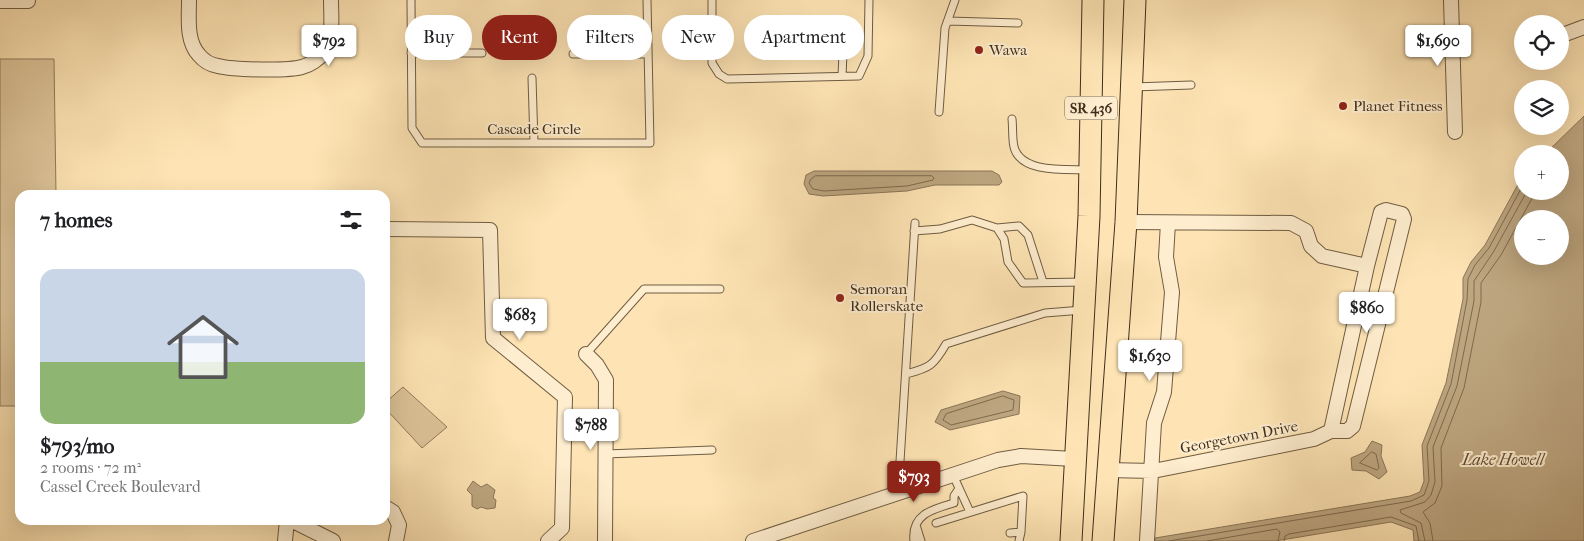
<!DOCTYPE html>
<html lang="en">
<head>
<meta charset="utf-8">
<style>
	:root { --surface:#fff; --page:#f6f6f6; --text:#202124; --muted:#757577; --accent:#8f2418 }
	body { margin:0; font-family:"IM FELL French Canon",serif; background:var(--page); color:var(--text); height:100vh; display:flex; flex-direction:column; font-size:19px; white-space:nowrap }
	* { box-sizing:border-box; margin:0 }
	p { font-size:16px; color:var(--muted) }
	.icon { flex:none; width:28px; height:28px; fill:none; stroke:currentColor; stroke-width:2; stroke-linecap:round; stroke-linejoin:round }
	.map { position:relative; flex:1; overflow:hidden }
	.sheet { position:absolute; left:15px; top:190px; width:375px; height:335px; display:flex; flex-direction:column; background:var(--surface); border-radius:15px; box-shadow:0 5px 20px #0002 }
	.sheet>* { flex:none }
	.hud { position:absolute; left:405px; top:15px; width:475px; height:45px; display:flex; gap:10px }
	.fabs { position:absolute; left:1514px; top:15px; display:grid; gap:10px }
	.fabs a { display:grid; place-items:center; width:55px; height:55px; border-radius:50%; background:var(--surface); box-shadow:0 5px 20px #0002; font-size:25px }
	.price { position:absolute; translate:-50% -42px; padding:0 11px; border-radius:5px; background:#fff; color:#222; font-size:16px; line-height:32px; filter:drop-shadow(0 1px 2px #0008) }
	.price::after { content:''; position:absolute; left:50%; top:30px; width:15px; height:11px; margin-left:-8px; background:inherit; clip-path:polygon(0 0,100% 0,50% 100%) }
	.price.selected { background:var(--accent); color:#fff }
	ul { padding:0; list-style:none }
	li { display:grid; align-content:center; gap:10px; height:265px; padding:0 25px }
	li span { display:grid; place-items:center; height:155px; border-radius:15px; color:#555 }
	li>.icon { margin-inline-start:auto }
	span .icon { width:90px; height:90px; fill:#fffc; stroke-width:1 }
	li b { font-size:21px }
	h2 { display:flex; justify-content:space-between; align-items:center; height:60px; padding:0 25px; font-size:21px }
	.tag { padding:0 18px; border-radius:22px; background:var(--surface); box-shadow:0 5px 20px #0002; font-size:18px; line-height:45px }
	.tag.selected { background:var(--accent); color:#fff }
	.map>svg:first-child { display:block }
</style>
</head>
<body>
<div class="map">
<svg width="1584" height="541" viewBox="0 0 1584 541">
	<rect width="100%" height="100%" fill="#fee4b4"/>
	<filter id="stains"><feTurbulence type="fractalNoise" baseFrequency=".004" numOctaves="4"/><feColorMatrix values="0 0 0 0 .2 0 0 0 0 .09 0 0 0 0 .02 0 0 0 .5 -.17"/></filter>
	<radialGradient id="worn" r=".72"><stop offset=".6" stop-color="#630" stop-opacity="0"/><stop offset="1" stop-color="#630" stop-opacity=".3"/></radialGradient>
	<path fill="#dec59a" stroke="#8e7a5b" d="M0,59h54l2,136h-36v211h-20z
		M403,387l44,40 -25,21 -37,-40 1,-6z"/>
	<path fill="#bda680" stroke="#8b7658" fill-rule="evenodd" d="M1584,116v425h-170l-1,-11 -22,-8 -116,19h-120v-3l255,-42 10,-4 4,-11 -2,-36 24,-62 17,-84v-21l8,-16 14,-17 37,-68v14h38v-37h-15zM1522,219h38v37h-38z
		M814,171h178l7,4 3,7 -3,3h-64l-28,6 -84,5 -14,-2 -5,-10 2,-9z
		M1003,391l17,5 -1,18 -69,16 -15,-8 6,-12z
		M1372,441l10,4 -1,11 6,16 -8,7 -13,-8 -14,-1 -1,-12 14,-6z
		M473,481l8,6 6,-3 8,6 -2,8 3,2 -1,8 -8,1 -6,-2 -4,2 -5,-3v-11l-5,-5z"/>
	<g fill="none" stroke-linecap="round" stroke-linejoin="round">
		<path stroke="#7e6a4e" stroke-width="1" d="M932,176l2,2 -1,2 -26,6 -83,5 -11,-2 -4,-6 2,-4 4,-3z
			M1003,396l11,4 -1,10 -62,15 -8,-5 3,-6z
			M1372,452l4,2 3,14 -2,2 -17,-7z
			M1169,541l242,-40 13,-6 5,-14 -2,-35 24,-62 16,-84 1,-21 7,-14 14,-17 33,-61
			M1207,541l70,-12 3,3 -2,9
			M1284,541l1,-5 4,-2 102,-17 25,9 3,15
			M1425,541l-4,-18 -20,-10 -1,-3 25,-8 6,-7 4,-13 -2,-35 24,-61 17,-85v-20l20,-30 33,-60
			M1433,541l-3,-18 -7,-11 12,-9 7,-17 -1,-38 23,-60 17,-86v-19l20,-28 35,-64"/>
		<g stroke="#6f5c42" stroke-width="9">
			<path id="service" d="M411,0l1,128 10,15h228l-3,-143
				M712,0v63l7,11 8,5 132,-3 9,-20 1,-56
				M948,21l70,2
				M411,53h71
				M573,54h75
				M842,76l2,-46
				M532,78l2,65
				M1133,87l58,-2
				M939,112l6,-84 10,-28
				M1012,119c1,9 0,19 2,28 7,27 53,22 74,23
				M997,228l22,-2 9,9 15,47
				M914,231l26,-2 32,-9 25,8 7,11 4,23 15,21 61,-1
				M586,354l58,-65h76
				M906,374c24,-6 28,-9 40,-30l99,-31 38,-3
				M606,454l106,-4
				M953,475l17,37
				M898,493l17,-270
				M936,523l87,-27 -2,36 -2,9
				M916,525l5,16
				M1010,533l11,-1
				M914,541c-3,-27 19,-32 40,-38v-7l4,-6"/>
		</g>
		<g stroke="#6f5c42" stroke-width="16">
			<path id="minor" d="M189,0c0,18 -3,41 10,55 5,6 12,10 19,11 16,4 70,5 84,1 8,-2 17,-8 22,-15 10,-15 7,-35 7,-52
				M1451,0l4,132
				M0,1h28
				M1560,36l24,-9
				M385,229l105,1 3,108 72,59 -3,131 -14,13
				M586,354l11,11 9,15 -1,161
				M1331,431h16l6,-5 51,-207 -2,-5 -16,-4 -5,2 -14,54
				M1107,470l46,1 161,-32 17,-8 36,-165 -45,-10 -11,-10 -5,-15 -15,-8 -165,-1
				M385,507l8,5 6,13 -3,16
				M291,520l42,21
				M285,541l2,-21
				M753,541l245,-81 23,-4 53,3
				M1147,541l7,-118 10,-31 8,-100 -6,-35 2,-34"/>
		</g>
		<g stroke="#3f2e1c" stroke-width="23">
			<path id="primary" d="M1071,541l18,-325 4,-216
				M1103,541l23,-319 9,-222"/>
		</g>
		<use href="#service" stroke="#feedce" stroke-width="7"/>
		<use href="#minor" stroke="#feedce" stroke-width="14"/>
		<use href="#primary" stroke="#fee4b4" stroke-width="21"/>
	</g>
	<g fill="#8f2418" stroke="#feedce" stroke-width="2">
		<circle cx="979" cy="50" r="5"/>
		<circle cx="1343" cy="106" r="5"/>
		<circle cx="840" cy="298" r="5"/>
	</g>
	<g text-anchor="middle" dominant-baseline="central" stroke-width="4" stroke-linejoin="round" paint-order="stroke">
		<rect fill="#feedce" stroke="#786751" stroke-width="1" x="1065" y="96.5" width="52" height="23" rx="4"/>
		<g font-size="14" font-weight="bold" fill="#3f2e1c">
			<text x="1091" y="108">SR 436</text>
		</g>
		<g font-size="15" fill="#3f2e1c" stroke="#feedce" text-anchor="start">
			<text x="989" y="50">Wawa</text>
			<text x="1353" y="106">Planet Fitness</text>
			<text x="850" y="289">Semoran<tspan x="850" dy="17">Rollerskate</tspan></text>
		</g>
		<g font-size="15" fill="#3f2e1c" stroke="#feedce">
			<text x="534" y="129">Cascade Circle</text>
			<text transform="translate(1239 437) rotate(-11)">Georgetown Drive</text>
		</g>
		<g font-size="16" font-style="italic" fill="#5e4c35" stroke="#feedce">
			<text x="1503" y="459">Lake Howell</text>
		</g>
	</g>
	<rect width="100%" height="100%" filter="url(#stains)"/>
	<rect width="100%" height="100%" fill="url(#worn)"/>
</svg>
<div class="fabs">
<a><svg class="icon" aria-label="locate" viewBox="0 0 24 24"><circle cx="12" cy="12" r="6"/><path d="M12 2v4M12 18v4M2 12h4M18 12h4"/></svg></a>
<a><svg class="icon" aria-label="layers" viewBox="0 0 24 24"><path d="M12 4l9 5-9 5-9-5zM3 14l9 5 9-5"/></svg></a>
<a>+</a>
<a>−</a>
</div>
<b class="price" style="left:329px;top:67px">$792</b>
<b class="price" style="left:1438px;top:67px">$1,690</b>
<b class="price" style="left:1367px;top:334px">$860</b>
<b class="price" style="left:520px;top:341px">$683</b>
<b class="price" style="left:1150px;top:382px">$1,630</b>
<b class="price" style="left:591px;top:451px">$788</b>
<b class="price selected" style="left:914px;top:503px">$793</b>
<div class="hud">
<a class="tag">Buy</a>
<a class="tag selected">Rent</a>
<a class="tag">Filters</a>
<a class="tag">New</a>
<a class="tag">Apartment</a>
</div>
<section class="sheet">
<h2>7 homes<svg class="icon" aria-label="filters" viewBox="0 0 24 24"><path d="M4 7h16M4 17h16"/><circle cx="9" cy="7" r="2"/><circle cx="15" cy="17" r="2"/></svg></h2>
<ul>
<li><span style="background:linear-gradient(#c9d6e8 60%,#8fb573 0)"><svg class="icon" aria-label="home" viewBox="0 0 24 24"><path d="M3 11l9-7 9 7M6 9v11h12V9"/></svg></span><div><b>$793/mo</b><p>2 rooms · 72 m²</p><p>Cassel Creek Boulevard</p></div></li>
</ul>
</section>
</div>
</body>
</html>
